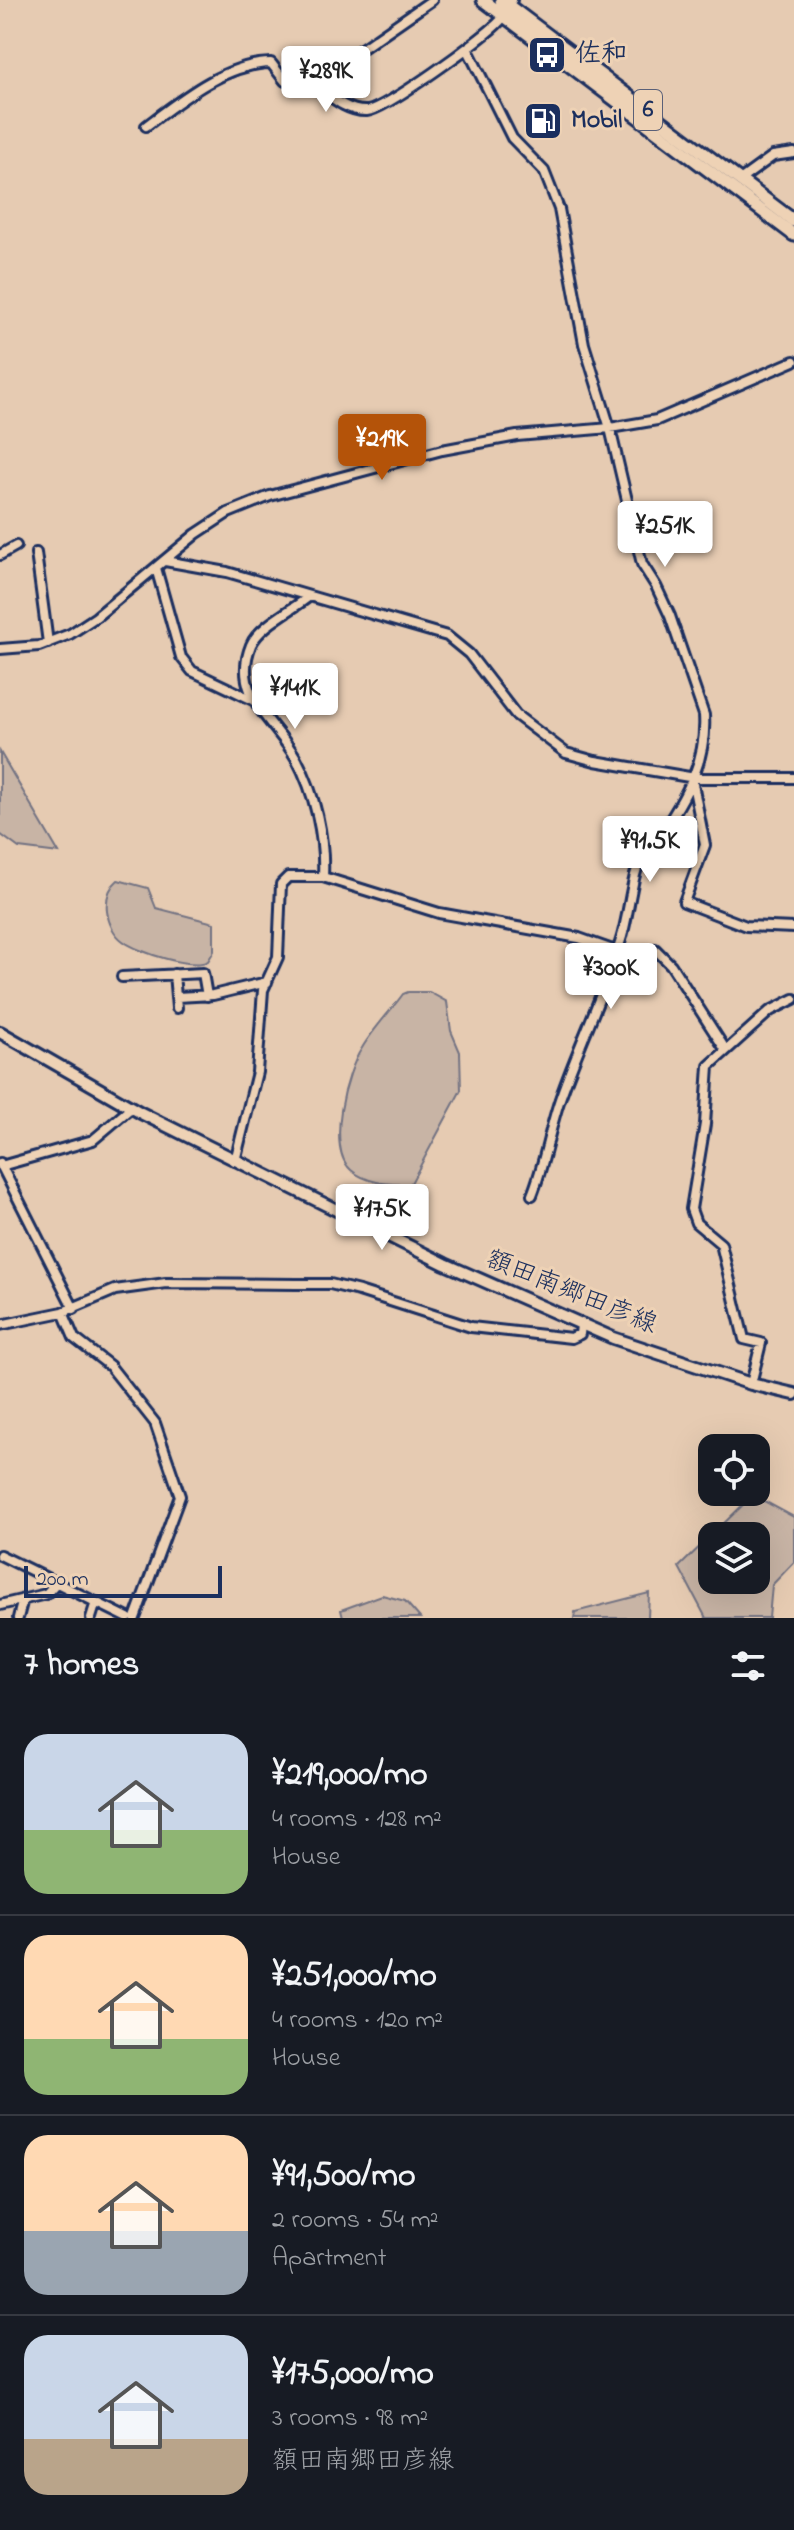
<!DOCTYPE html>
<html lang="en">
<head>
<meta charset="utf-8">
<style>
	:root { --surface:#171b24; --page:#242831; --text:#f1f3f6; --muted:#9ea1a6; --line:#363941; --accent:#b45309 }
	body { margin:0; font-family:"Indie Flower","Klee One",sans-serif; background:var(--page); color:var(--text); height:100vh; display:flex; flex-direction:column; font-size:30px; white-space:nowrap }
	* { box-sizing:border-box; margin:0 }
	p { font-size:26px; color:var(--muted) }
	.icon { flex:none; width:44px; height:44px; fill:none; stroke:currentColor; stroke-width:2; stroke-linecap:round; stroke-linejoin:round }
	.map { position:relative; height:1618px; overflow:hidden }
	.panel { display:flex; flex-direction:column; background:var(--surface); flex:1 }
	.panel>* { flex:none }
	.buttons { position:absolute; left:698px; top:1434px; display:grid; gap:16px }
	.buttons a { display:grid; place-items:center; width:72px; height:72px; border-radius:16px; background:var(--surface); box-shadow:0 8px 32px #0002; font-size:40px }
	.scale { position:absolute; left:24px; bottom:20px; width:198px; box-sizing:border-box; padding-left:8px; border:4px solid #1b2f5e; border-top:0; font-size:22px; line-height:28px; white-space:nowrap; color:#1b2f5e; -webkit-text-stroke:6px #eed2b5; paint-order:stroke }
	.price { position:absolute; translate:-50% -68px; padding:0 18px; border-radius:8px; background:#fff; color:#222; font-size:26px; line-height:52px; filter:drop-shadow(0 2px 4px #0008) }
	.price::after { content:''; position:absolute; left:50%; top:48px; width:24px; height:18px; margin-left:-12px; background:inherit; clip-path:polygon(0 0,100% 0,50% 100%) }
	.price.on { background:var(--accent); color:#fff }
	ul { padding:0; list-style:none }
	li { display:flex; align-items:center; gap:24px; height:200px; padding:0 24px }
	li+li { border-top:2px solid var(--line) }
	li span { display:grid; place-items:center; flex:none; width:224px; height:160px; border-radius:24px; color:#555 }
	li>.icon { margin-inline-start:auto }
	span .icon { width:96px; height:96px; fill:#fffc; stroke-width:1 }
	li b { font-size:34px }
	h2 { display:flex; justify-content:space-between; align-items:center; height:96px; padding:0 24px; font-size:34px }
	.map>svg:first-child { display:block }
</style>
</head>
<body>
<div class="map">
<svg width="794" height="1618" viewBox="0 0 794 1618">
	<rect width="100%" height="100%" fill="#e6cbb2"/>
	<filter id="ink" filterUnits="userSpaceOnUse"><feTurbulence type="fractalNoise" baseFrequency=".0125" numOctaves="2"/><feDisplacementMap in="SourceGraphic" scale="16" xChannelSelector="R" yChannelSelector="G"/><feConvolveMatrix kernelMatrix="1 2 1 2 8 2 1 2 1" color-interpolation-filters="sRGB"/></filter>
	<g filter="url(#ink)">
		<path fill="#c8b4a5" stroke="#727282" stroke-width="2" fill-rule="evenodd" d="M0,752l59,101 -40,-5 -19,-14z
			M118,880l30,8 8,20 58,15v28l-6,10c-15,9 -71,-9 -85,-20 -18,-13 -23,-46 -5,-61z
			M408,992h21l18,10 4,29 9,21 1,38 -51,95c-19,-1 -43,-1 -59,-15 -25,-22 -5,-98 11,-122 11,-19 28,-36 41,-54z
			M753,1495l41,22v45l-22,23 -3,33h-63l-27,-51zM756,1536v44h-44v-44z
			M649,1593l-1,25h-74l1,-6z
			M382,1595l23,6 15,17h-77l-2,-8z"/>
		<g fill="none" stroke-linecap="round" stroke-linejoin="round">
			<g stroke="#1b2f5e" stroke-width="14">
				<path id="minor" d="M432,0l-111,77 2,14c13,10 27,21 44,20 18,-1 118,-74 133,-90 7,-7 5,-15 12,-21
					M468,50l44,88 32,33 15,38 25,135 26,84 32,136 14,22 14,30 34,99c3,43 -16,78 -39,113 -5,8 -15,13 -20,22 -15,25 -15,64 -25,93 -17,52 -41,102 -59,153 -12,34 -16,67 -29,99
					M146,126c36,-27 79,-62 125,-63l14,18 38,10
					M740,180l33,-24 21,-3
					M36,553l12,90
					M0,555l16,-9
					M165,561l62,11 220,64 22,18 47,61 50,38 29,8 100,17h99
					M156,568l25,89 11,14 61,29
					M307,598c-15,12 -49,29 -56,47 -20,49 23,75 45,113 19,35 29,80 27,119
					M0,649l39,-3 31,-12 26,-17 100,-83 32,-21 42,-17 172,-46 75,-14 93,-8 47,-8 137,-59
					M693,784l12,61 -21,57 62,24 48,2
					M174,974l3,34
					M122,977l81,-4 4,23
					M177,997l36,-2 54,-13
					M235,1161l22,-89 6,-82 15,-33 3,-73 7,-7h35l116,36 140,25 48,17 28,-6 16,16 54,84
					M0,1163l74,146
					M1,1166l92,-26 38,-32
					M63,1312l11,26 36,28 45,57 25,73 -45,122
					M0,1325l63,-13 52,-22 51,-7 131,1h33l29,7 112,36 100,11 9,-4 1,-9
					M751,1384l10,-41 -17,-4 -23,-95 -25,-21 -5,-14 14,-85 4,-58 61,-55 24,-12
					M0,1555l128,63
					M0,1605l46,-11 11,-12
					M18,1618l5,-19
					M91,1618l5,-16"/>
			</g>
			<g stroke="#1b2f5e" stroke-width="16">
				<path id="major" d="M0,1032l141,81 304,151 168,74 138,46 43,10"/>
			</g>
			<g stroke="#1b2f5e" stroke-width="17">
				<path id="highway" d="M483,0l311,235
					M501,0l293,221"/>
			</g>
			<use href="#minor" stroke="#eed2b5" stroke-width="8"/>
			<use href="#major" stroke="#eed2b5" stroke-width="10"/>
			<use href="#highway" stroke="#eed2b5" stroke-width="11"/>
		</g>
	</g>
	<defs>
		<g id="bus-square" transform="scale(2)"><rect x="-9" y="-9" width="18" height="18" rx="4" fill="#1b2f5e" stroke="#eed2b5"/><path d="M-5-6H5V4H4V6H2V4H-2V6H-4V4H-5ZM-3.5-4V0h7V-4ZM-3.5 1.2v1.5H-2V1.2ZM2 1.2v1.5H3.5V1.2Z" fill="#fff"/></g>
		<g id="fuel-square" transform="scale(2)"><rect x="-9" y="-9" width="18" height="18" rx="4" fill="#1b2f5e" stroke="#eed2b5"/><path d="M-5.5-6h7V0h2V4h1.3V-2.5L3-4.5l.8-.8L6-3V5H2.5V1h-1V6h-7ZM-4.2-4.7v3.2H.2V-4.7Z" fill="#fff"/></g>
	</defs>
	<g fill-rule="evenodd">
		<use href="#bus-square" x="547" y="55"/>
		<use href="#fuel-square" x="543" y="121"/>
	</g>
	<g text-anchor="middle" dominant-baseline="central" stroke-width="6" stroke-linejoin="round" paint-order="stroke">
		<rect fill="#eed2b5" stroke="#5a6078" stroke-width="2" x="634" y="90" width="28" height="40" rx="6"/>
		<g font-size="24" font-weight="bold" fill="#1b2f5e">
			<text x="648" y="110">6</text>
		</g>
		<g font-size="26" font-weight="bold" fill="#1b2f5e" stroke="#eed2b5" text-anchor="start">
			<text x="575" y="55">佐和</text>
			<text x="571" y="121">Mobil</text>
		</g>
		<g font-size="26" fill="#1b2f5e" stroke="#eed2b5">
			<text transform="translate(571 1293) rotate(22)">額田南郷田彦線</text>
		</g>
	</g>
</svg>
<div class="buttons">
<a><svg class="icon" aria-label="locate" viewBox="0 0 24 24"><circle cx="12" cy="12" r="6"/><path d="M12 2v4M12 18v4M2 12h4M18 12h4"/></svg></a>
<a><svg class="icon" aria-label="layers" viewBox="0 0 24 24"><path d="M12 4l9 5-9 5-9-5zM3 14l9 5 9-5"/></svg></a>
</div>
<div class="scale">200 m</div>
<b class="price" style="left:326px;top:114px">¥289K</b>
<b class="price on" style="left:382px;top:482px">¥219K</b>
<b class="price" style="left:665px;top:569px">¥251K</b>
<b class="price" style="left:295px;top:731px">¥141K</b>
<b class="price" style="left:650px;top:884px">¥91.5K</b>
<b class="price" style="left:611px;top:1011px">¥300K</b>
<b class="price" style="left:382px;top:1252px">¥175K</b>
</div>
<section class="panel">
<h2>7 homes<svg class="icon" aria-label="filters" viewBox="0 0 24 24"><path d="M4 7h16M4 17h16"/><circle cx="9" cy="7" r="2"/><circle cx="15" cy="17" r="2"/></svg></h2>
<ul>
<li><span style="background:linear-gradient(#c9d6e8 60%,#8fb573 0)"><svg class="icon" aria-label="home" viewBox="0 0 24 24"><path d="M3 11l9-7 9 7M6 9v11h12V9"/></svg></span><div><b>¥219,000/mo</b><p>4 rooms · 128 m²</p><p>House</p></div></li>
<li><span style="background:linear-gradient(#ffd9b3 65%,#8fb573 0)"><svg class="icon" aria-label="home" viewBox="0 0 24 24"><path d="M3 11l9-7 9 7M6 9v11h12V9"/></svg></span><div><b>¥251,000/mo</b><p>4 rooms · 120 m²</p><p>House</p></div></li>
<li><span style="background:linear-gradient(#ffd9b3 60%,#9aa5b1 0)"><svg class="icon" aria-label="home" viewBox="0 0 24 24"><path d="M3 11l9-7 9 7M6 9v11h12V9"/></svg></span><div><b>¥91,500/mo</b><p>2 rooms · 54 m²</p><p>Apartment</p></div></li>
<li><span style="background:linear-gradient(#c9d6e8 65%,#b9a48a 0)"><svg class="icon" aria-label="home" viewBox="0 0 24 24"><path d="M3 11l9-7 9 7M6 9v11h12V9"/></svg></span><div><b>¥175,000/mo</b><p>3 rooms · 98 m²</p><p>額田南郷田彦線</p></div></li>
</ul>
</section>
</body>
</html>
